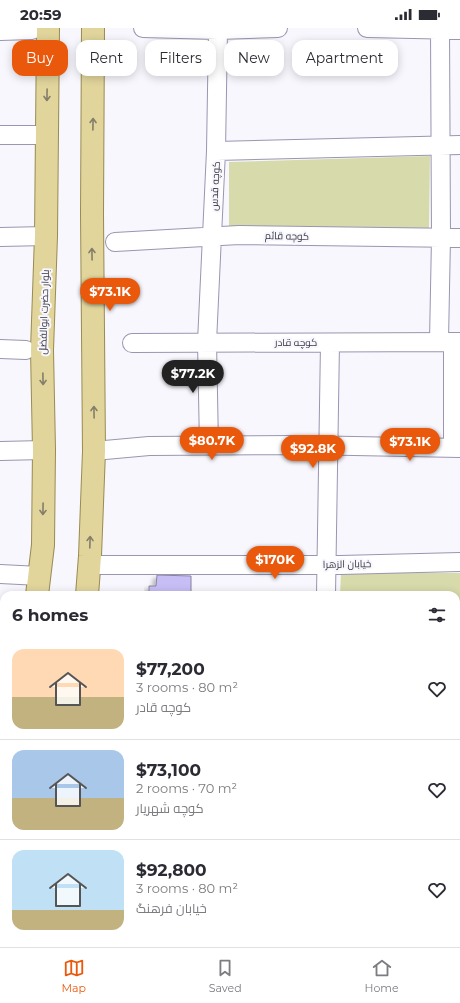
<!DOCTYPE html>
<html lang="en">
<head>
<meta charset="utf-8">
<style>
	:root { --surface:#fff; --page:#f2f2f3; --text:#2b2b33; --muted:#7c7c81; --line:#e1e1e2; --accent:#ea580c }
	body { margin:0; font-family:Montserrat,Cairo,sans-serif; background:var(--page); color:var(--text); height:100vh; display:flex; flex-direction:column; font-size:15px; white-space:nowrap }
	* { box-sizing:border-box; margin:0 }
	p { font-size:13px; color:var(--muted) }
	.icon { flex:none; width:22px; height:22px; fill:none; stroke:currentColor; stroke-width:2; stroke-linecap:round; stroke-linejoin:round }
	.map { position:relative; flex:1; overflow:hidden }
	.side { position:absolute; left:0px; top:563px; width:460px; height:356px; display:flex; flex-direction:column; background:var(--surface); border-radius:12px 12px 0 0; box-shadow:0 2px 10px #0003 }
	.side>* { flex:none }
	.top-card { position:absolute; left:12px; top:12px; width:436px; height:36px; display:flex; gap:8px }
	.price { position:absolute; translate:-50% -34px; padding:0 9px; border-radius:14px; background:var(--accent); color:#fff; font-size:13px; line-height:26px; filter:drop-shadow(0 1px 2px #0008) }
	.price::after { content:''; position:absolute; left:50%; top:24px; width:12px; height:9px; margin-left:-6px; background:inherit; clip-path:polygon(0 0,100% 0,50% 100%) }
	.price.on { background:#222; color:#fff }
	ul { padding:0; list-style:none }
	li { display:flex; align-items:center; gap:12px; height:100px; padding:0 12px }
	li+li { border-top:1px solid var(--line) }
	li span { display:grid; place-items:center; flex:none; width:112px; height:80px; border-radius:12px; color:#555 }
	li>.icon { margin-inline-start:auto }
	span .icon { width:48px; height:48px; fill:#fffc; stroke-width:1 }
	li b { font-size:17px }
	h2 { display:flex; justify-content:space-between; align-items:center; height:48px; padding:0 12px; font-size:17px }
	.tag { padding:0 14px; border-radius:12px; background:var(--surface); box-shadow:0 2px 10px #0003; font-size:14px; line-height:36px }
	.tag.on { background:var(--accent); color:#fff }
	.status { display:flex; justify-content:space-between; align-items:center; height:28px; padding:0 20px; background:var(--surface); direction:ltr }
	.status svg { height:11px; fill:currentColor }
	.tab-bar { display:flex; justify-content:space-around; align-items:center; height:56px; border-top:1px solid var(--line); background:var(--surface); font-size:11px; color:var(--muted) }
	.tab-bar a { display:grid; justify-items:center; gap:2px }
	.tab-bar .on { color:var(--accent) }
	.map>svg:first-child { display:block }
</style>
</head>
<body>
<div class="status"><b>20:59</b><svg viewBox="0 0 49 12"><path d="M0 12V9h3v3zM5 12V6h3v6zM10 12V3h3v9zM15 12V0h3v12zM26 1h20v11H26zM47 4h2v5h-2z"/></svg></div>
<div class="map">
<svg width="460" height="919" viewBox="0 0 460 919">
	<defs>
		<filter id="shadow"><feDropShadow dx="-3.5" dy="3.5" stdDeviation="2" flood-color="#0004"/></filter>
	</defs>
	<rect width="100%" height="100%" fill="#f7f7fd"/>
	<path fill="#d7dbab" d="M430,128l-1,74 -200,-1v-67z
		M341,545h119v123l-4,-2v-99h-116z
		M79,915h126l6,4h-135z"/>
	<path fill="#c7bef5" stroke="#88849f" filter="url(#shadow)" d="M157,547l34,1v19h-42v-9h7z"/>
	<g fill="none" stroke-linecap="round" stroke-linejoin="round">
		<g stroke="#9a95b1" stroke-width="20">
			<path id="minor" d="M143,0l75,2 60,-2
				M367,0l93,2
				M0,3l32,-1
				M0,107h47
				M216,123l244,-6
				M0,209l46,-1
				M115,214l124,-7 221,3
				M439,313l2,-103 -1,-210
				M453,314v106
				M132,315l328,-1
				M0,321l26,1
				M209,418l-2,-104 9,-191 2,-121
				M0,423l44,-1
				M94,423l55,-5 152,-1 159,3
				M89,537h251l120,-3
				M0,546l40,2
				M326,567l4,-252
				M0,668h4
				M456,676l4,2
				M456,789l4,2
				M456,908l4,2
				M218,915l7,4
				M71,919l2,-4
				M338,919l3,-4"/>
		</g>
		<g stroke="#998b51" stroke-width="24">
			<path id="major" d="M37,567l6,-50 1,-95 -2,-100 4,-114 2,-208
				M87,567l3,-39 4,-105 -2,-237 1,-186
				M0,705l4,-11
				M0,812l4,-6"/>
		</g>
		<use href="#minor" stroke="#fff" stroke-width="18"/>
		<use href="#major" stroke="#e1d59c" stroke-width="22"/>
	</g>
	<defs><path id="oneway-shaft" d="M-6 0H5M1.5-3L5.5 0L1.5 3" fill="none" stroke-width="1.6" stroke-linecap="round" stroke-linejoin="round"/></defs>
	<g stroke="#847e6a">
		<use href="#oneway-shaft" transform="translate(47 67) rotate(91)"/>
		<use href="#oneway-shaft" transform="translate(93 96) rotate(-89)"/>
		<use href="#oneway-shaft" transform="translate(92 226) rotate(-91)"/>
		<use href="#oneway-shaft" transform="translate(43 351) rotate(89)"/>
		<use href="#oneway-shaft" transform="translate(94 384) rotate(-91)"/>
		<use href="#oneway-shaft" transform="translate(43 481) rotate(91)"/>
		<use href="#oneway-shaft" transform="translate(90 514) rotate(-88)"/>
	</g>
	<g text-anchor="middle" dominant-baseline="central" stroke-width="4" stroke-linejoin="round" paint-order="stroke">
		<g font-size="10" fill="#383641" stroke="#f7f7fd">
			<text transform="translate(215 158) rotate(-87)">کوچه قدس</text>
			<text transform="translate(287 208) rotate(1)">کوچه قائم</text>
			<text transform="translate(44 284) rotate(-88)">بلوار حضرت ابوالفضل</text>
			<text x="296" y="314">کوچه قادر</text>
			<text transform="translate(347 536) rotate(-1)">خیابان الزهرا</text>
		</g>
	</g>
</svg>
<b class="price" style="left:110px;top:284px">$73.1K</b>
<b class="price on" style="left:193px;top:366px">$77.2K</b>
<b class="price" style="left:212px;top:433px">$80.7K</b>
<b class="price" style="left:410px;top:434px">$73.1K</b>
<b class="price" style="left:313px;top:441px">$92.8K</b>
<b class="price" style="left:275px;top:552px">$170K</b>
<div class="top-card">
<a class="tag on">Buy</a>
<a class="tag">Rent</a>
<a class="tag">Filters</a>
<a class="tag">New</a>
<a class="tag">Apartment</a>
</div>
<section class="side">
<h2>6 homes<svg class="icon" aria-label="filters" viewBox="0 0 24 24"><path d="M4 7h16M4 17h16"/><circle cx="9" cy="7" r="2"/><circle cx="15" cy="17" r="2"/></svg></h2>
<ul>
<li><span style="background:linear-gradient(#ffd9b3 60%,#c2b280 0)"><svg class="icon" aria-label="home" viewBox="0 0 24 24"><path d="M3 11l9-7 9 7M6 9v11h12V9"/></svg></span><div><b>$77,200</b><p>3 rooms · 80 m²</p><p>کوچه قادر</p></div><svg class="icon" aria-label="heart" viewBox="0 0 24 24"><path d="M12 20l-8-8c-3-5 5-10 8-4 3-6 11-1 8 4z"/></svg></li>
<li><span style="background:linear-gradient(#a9c7e8 60%,#c2b280 0)"><svg class="icon" aria-label="home" viewBox="0 0 24 24"><path d="M3 11l9-7 9 7M6 9v11h12V9"/></svg></span><div><b>$73,100</b><p>2 rooms · 70 m²</p><p>کوچه شهریار</p></div><svg class="icon" aria-label="heart" viewBox="0 0 24 24"><path d="M12 20l-8-8c-3-5 5-10 8-4 3-6 11-1 8 4z"/></svg></li>
<li><span style="background:linear-gradient(#bfe0f5 75%,#c2b280 0)"><svg class="icon" aria-label="home" viewBox="0 0 24 24"><path d="M3 11l9-7 9 7M6 9v11h12V9"/></svg></span><div><b>$92,800</b><p>3 rooms · 80 m²</p><p>خیابان فرهنگ</p></div><svg class="icon" aria-label="heart" viewBox="0 0 24 24"><path d="M12 20l-8-8c-3-5 5-10 8-4 3-6 11-1 8 4z"/></svg></li>
</ul>
</section>
</div>
<nav class="tab-bar">
<a class="on"><svg class="icon" aria-label="map" viewBox="0 0 24 24"><path d="M3 6l6-2 6 2 6-2v14l-6 2-6-2-6 2zM9 4v14M15 6v14"/></svg>Map</a>
<a><svg class="icon" aria-label="saved" viewBox="0 0 24 24"><path d="M7 4h10v16l-5-4-5 4z"/></svg>Saved</a>
<a><svg class="icon" aria-label="home" viewBox="0 0 24 24"><path d="M3 11l9-7 9 7M6 9v11h12V9"/></svg>Home</a>
</nav>
</body>
</html>
